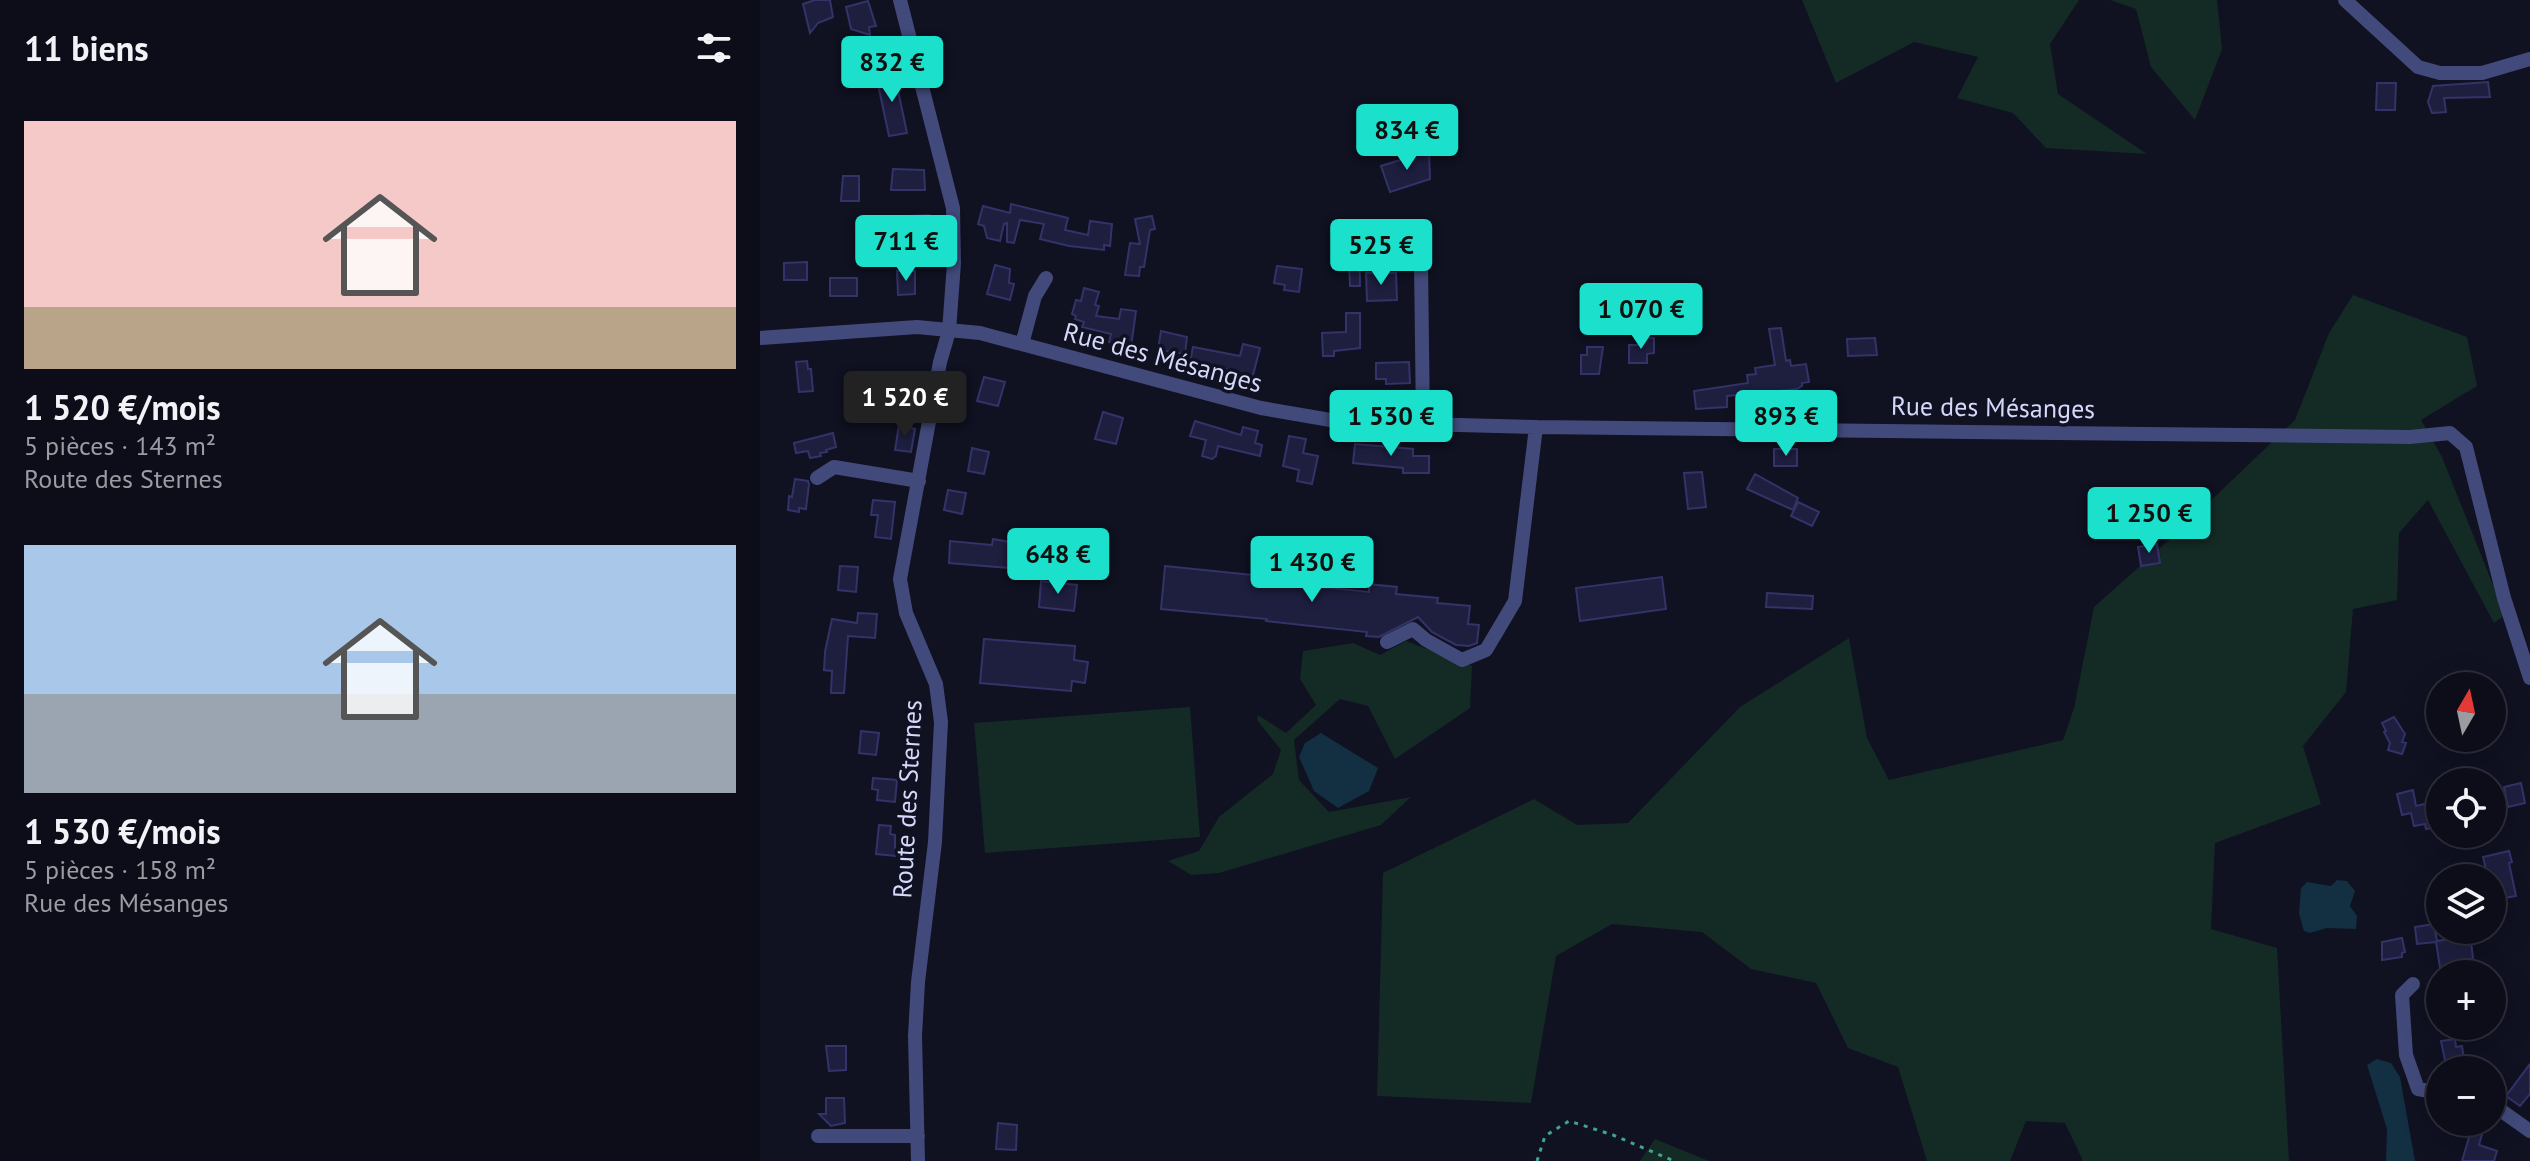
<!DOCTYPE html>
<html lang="fr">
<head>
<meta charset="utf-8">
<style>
	:root { --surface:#0c0d19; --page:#151622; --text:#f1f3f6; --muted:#9a9ca2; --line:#2c2d38; --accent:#1be0cc }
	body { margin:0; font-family:"PT Sans",sans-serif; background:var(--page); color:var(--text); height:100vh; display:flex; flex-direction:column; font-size:30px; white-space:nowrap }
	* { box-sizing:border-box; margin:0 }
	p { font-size:26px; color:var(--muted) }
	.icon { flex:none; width:44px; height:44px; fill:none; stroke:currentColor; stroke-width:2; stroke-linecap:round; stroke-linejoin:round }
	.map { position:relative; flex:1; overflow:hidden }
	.panel { display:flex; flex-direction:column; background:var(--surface); width:760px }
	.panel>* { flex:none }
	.needle { width:52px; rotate:9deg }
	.buttons { position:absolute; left:1666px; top:672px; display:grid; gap:16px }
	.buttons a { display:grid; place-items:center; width:80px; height:80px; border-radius:50%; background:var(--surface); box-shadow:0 8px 32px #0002,0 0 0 2px var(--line); font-size:40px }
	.price { position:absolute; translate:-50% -68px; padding:0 18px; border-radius:8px; background:var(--accent); color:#111; font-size:26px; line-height:52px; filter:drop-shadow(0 2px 4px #0008) }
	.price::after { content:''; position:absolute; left:50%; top:48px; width:24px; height:18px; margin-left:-12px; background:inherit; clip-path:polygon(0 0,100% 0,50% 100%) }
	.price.selected { background:#222; color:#fff }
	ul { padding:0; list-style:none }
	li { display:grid; align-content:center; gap:16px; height:424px; padding:0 24px }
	li span { display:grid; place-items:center; height:248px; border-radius:0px; color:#555 }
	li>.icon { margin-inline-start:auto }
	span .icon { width:144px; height:144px; fill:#fffc; stroke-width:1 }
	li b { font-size:34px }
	h2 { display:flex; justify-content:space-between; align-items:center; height:96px; padding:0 24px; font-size:34px }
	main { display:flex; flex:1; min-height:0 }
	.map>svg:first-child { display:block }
</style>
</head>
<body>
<main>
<section class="panel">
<h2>11 biens<svg class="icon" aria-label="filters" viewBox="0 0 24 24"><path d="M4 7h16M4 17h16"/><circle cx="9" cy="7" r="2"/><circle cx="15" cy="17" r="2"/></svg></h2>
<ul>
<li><span style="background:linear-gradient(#f6c9c9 75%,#b9a48a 0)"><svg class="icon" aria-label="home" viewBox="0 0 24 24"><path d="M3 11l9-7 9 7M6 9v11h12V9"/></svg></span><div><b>1 520 €/mois</b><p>5 pièces · 143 m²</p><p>Route des Sternes</p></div></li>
<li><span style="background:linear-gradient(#a9c7e8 60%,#9aa5b1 0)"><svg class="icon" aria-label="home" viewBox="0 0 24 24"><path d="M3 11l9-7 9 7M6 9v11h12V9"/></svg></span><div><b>1 530 €/mois</b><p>5 pièces · 158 m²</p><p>Rue des Mésanges</p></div></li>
</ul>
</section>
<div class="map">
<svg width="1770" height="1161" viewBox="0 0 1770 1161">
	<rect width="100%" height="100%" fill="#101121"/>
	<path fill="#142a25" d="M1042,0h277l-29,44 8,50 89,60 -101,-6 -33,-35 -56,-15 21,-41 -64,-15 -78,41z
		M1350,0h107l5,49 -27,71 -44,-53 -15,-58z
		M1593,295l114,42 10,49 -56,34 21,37 63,158 -11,8 -66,-123 -29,33 -2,67 -44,9 -7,83 -43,54 18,58 -106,39 -4,86 66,19 12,213h-206l-18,-38 -39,-2 -16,40h-83l-29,-94 -50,-19 -32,-65 -65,-14 -49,-37 -90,-8 -56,32 -25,147 -154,-7 6,-223 151,-74 43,26 51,-2 112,-116 109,-69 18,100 22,42 174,-40 11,-32 20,-101 86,-77 115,-110 34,-87z
		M646,641l66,25 -2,42 -75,51 -27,-53 -28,-7 -46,41 5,40 30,32 82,-15 -30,28 -162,48 -28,2 -23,-14 31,-10 20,-34 54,-43 8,-24 -24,-30 1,-5 28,18 30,-28 -16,-26 3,-28 50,-8 27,12z
		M430,707l10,130 -215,16 -11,-130z
		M895,1139l54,22h-69z"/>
	<path fill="#132f42" d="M561,733l57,35 -9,23 -31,17 -24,-17 -15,-34 6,-14z
		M1577,880l10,1 8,10 -5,15 7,10 -1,13 -29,-1 -17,5 -6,-2 -5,-17 2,-26 6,-6 24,4z
		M1617,1059l14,4 9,14 15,84h-29l1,-32 -20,-64z"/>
	<path fill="#1e1e3f" stroke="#333369" stroke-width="2" d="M55,0h15l3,17 -15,6 -8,10 -7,-29z
		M108,1l8,25 -7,1 1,8 -19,-6 -5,-22z
		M134,71l13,62 -18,3 -13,-61z
		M1728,82l2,15 -46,1 2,14 -14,1 -4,-11 5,-16z
		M1617,83h19l-1,27h-19z
		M669,151l1,28 -40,13 -9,-26z
		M133,169l31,1 1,20h-34z
		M83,176h16v25h-18z
		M251,204l57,14 -3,12 23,5 2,-14 22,3 -2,22 -6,-1v5l-35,-4 -29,-7 4,-15 -24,-4 -6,23 -7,-1v-19l-3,1 -4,17 -13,-3 -3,-12 -6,-2 5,-18 27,7z
		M169,215v21h-17l-1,-20z
		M392,216l3,13 -5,1 -6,37h-4l-1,9 -14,-1 5,-32 10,1 -5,-25z
		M586,229h13l1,57h-10l-1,-26h-10v-19h7z
		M47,262v18h-23v-17z
		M235,265l15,4 -1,14 5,1 -4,16 -23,-6z
		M517,266l25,3 -3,23 -15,-2 1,-5 -11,-2z
		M137,271h18v23l-17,1z
		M606,273h30l1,27 -30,1z
		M70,278h27v18h-27z
		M324,288l15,4 -4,13 4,1 -3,10 23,3 2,-10 15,2 -5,36 -22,-5 2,-8 -29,-7 2,-5 -9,-3 1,-3 -4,-2 4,-14 5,1z
		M586,313h14v35l-26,3v5h-11l-1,-23 24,-1z
		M1021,328l5,33 4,-1 1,6 15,-2 3,18 -7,1v3l-5,3 -70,7v11l-31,2 -2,-18 54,-8 -1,-8 9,-1 -1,-6 20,-3 -6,-36z
		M401,331l26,6 -2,17 -27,-4z
		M880,338h14v15l-7,1v9h-18v-18h11z
		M1115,338l2,17 -29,1 -1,-17z
		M483,344l17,4 -8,31 -17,-4 1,-4 -46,-9 3,-15 47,9z
		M827,347h16l-4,27h-18v-19h6z
		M47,361l1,8h3l2,22 -14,1 -3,-30z
		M649,362l1,21 -24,1v-5h-10v-16z
		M224,377l21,5 -7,24 -21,-5z
		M137,380l20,3 -3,21 -20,-3z
		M343,412l20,6 -7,26 -21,-5z
		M435,421l46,14 2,-8 15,4 -3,12 7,2 -2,11 -42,-10 -2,10 -4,3 -10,-3 4,-16 -16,-4z
		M139,425l16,4 -4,23 -16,-2z
		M73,433l3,14 -10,3 1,2 -7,1 1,3 -11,2 -2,-7 -12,2 -2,-10z
		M529,436l17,3 -3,14 15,3 -6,28 -15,-3 2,-11 -16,-4z
		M595,444l58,5v7h16v17h-26v-5l-50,-5z
		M212,448l17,4 -5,22 -16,-3z
		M1014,449h23v17h-23z
		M942,472l4,35 -18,2 -4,-36z
		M995,474l43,24 -5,12 -46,-21z
		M35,479l13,2 1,3 -3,25 -7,-1v4l-11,-2 1,-14 3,1z
		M188,490l18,3 -4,21 -18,-4z
		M113,500l22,2 -4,37 -16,-2 3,-22h-7z
		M1038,502l21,10 -7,14 -21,-10z
		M233,539l27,5 -1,11 16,2 -1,13 -85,-7 1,-22 42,4z
		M1397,544l3,19 -19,3 -3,-19z
		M80,566l18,1 -2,25 -18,-2z
		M405,566l107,11 -1,5 98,10v-8l28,3 -1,7 42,4 -1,5 33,3 -2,18 11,1 -2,18 -8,3 -13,-1 -24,-13 -14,-15 -39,20 -13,-1 1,-4 -101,-11 1,-2 -106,-10z
		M902,577l4,32 -86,12 -4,-33z
		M281,581l36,4 -3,26 -35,-4z
		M1007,593l46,3 -1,13 -46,-2z
		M98,613l19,1 -2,24 -27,-2 -4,57h-13l1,-22 -8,-1 1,-18 7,-33 25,4z
		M224,639l91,7 -1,14 14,2 -3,21 -13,-2 -1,10 -91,-8z
		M1634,717l11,17 -3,8 4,1 -4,11 -14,-4 2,-7 -6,-11 2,-1 -4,-8z
		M101,731l18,2 -3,22 -17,-2z
		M113,778l24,2 -2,22 -18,-2 1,-10 -6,-1z
		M1761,783l4,20 -17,4 -4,-20z
		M1653,790l3,16 17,-4 5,25 -12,2 -1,-5 -11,2 -3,-13 -9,2 -5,-21z
		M119,825l12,1 -1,8 5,1v21l-19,-2z
		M1749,851l3,11 -3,1 7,33 -12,2 -1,-4 -11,3v-19h-4l-5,-21z
		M1674,924l3,17 25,-4 1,6 8,-1 2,16 -16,6 -4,10h-12l-5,-32 -19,2 -2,-17z
		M1642,938l3,14 -3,1v4l-20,3v-18z
		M1695,1039l1,8 6,-1 3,23 -18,1 -6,-29z
		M66,1046h20v24l-17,1z
		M1770,1064v30l-10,12 -14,-10z
		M66,1098h18l1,25 -14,3 -12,-12h7z
		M238,1123l19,2 -1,25 -20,-1z
		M1713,1124l11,3 -5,18 18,6 -3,10h-32z"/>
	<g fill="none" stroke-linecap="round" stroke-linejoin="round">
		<path stroke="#3da68b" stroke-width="3" stroke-dasharray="4 6" stroke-linecap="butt" d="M777,1161l8,-25 24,-15 44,14 61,26"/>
		<path stroke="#414a7a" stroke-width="14" d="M140,0l53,208 1,55 -5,68 -9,31 -40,217 6,34 30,71 5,38 -6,120 -17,140 -3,54 3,125
			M1585,0l73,67 22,6h42l48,-14
			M661,263l2,161
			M0,338l157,-11 63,6 281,75 81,14 194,5 874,10 40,-4 16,14 38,151 26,80
			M262,344l13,-48 11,-18
			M57,478l17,-11 85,14
			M627,642l26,-13 13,11 36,20 24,-10 29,-49 21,-174
			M1653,984l-11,11 4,60 12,34 22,4
			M1732,1104l38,27
			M58,1136h100"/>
	</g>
	<g text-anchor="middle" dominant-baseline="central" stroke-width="7" stroke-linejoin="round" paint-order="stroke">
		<g font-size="26" fill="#d5d8fa" stroke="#101121">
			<text transform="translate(403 357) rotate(15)">Rue des Mésanges</text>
			<text transform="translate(1233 407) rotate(1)">Rue des Mésanges</text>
			<text transform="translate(147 799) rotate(-87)">Route des Sternes</text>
		</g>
	</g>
</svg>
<div class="buttons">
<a><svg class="needle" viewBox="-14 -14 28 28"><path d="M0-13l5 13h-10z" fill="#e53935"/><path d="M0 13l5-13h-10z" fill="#9a9ca2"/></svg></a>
<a><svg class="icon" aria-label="locate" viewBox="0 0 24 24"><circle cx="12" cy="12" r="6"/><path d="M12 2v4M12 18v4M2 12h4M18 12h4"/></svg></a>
<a><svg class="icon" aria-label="layers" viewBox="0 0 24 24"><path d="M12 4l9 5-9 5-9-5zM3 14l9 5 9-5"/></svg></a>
<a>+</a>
<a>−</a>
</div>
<b class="price" style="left:132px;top:104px">832 €</b>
<b class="price" style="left:647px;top:172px">834 €</b>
<b class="price" style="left:146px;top:283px">711 €</b>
<b class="price" style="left:621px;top:287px">525 €</b>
<b class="price" style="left:881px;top:351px">1 070 €</b>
<b class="price selected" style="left:145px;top:439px">1 520 €</b>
<b class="price" style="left:631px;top:458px">1 530 €</b>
<b class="price" style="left:1026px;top:458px">893 €</b>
<b class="price" style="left:1389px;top:555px">1 250 €</b>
<b class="price" style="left:298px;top:596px">648 €</b>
<b class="price" style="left:552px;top:604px">1 430 €</b>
</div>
</main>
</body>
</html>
